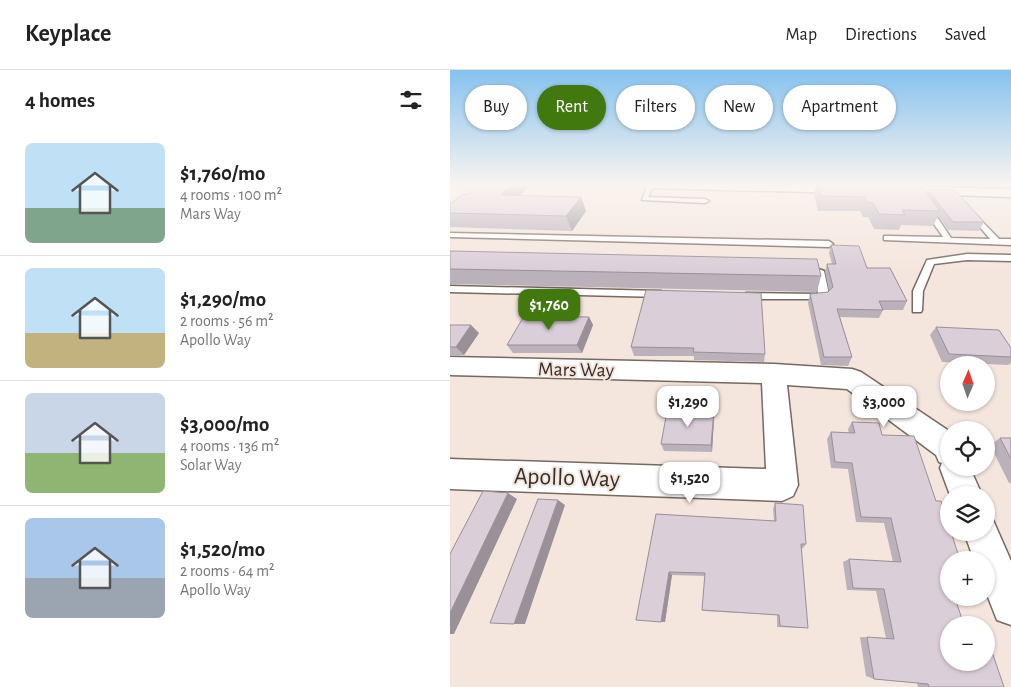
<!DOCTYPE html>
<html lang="en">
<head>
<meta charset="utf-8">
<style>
	:root { --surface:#fff; --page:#f6f6f6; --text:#222; --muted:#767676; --line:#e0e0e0; --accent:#42790e }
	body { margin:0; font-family:"Alegreya Sans",sans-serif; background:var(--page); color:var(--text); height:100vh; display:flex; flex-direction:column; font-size:19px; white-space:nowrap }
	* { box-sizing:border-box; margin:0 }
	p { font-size:16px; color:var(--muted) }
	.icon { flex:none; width:28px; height:28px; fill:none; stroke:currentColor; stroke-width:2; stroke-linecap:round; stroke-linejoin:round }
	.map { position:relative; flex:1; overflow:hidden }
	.side { display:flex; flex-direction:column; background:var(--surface); width:450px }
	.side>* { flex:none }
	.banner { position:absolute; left:15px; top:15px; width:470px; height:45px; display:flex; gap:10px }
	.needle { width:32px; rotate:2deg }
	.buttons { position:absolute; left:490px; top:286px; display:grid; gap:10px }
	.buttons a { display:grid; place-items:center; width:55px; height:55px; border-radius:50%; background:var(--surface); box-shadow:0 1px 4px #0004; font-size:25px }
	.price { position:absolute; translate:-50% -42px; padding:0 11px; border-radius:10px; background:#fff; color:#222; font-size:16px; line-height:32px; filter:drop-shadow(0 1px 2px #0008) }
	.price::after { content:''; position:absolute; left:50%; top:30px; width:15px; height:11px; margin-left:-8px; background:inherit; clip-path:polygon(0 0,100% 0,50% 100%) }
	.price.active { background:var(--accent); color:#fff }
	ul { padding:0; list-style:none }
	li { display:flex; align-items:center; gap:15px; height:125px; padding:0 25px }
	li+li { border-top:1px solid var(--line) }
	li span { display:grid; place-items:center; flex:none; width:140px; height:100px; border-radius:8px; color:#555 }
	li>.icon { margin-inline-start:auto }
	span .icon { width:60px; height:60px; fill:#fffc; stroke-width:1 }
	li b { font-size:21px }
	h2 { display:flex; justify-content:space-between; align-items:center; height:60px; padding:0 25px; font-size:21px }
	.chip { padding:0 18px; border-radius:22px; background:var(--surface); box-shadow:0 1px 4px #0004; font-size:18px; line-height:45px }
	.chip.active { background:var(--accent); color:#fff }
	header { display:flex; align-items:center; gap:30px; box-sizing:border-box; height:70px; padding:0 25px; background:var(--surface); border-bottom:1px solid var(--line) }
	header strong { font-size:24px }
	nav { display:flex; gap:28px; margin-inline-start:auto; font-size:18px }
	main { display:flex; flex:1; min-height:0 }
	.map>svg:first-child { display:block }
</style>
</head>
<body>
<header>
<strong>Keyplace</strong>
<nav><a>Map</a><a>Directions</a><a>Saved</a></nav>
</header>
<main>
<section class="side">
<h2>4 homes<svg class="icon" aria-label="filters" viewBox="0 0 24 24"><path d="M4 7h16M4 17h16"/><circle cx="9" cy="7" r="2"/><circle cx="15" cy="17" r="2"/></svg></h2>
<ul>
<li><span style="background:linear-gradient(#bfe0f5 65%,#7fa58c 0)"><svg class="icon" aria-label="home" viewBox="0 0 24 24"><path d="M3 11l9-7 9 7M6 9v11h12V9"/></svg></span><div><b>$1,760/mo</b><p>4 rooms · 100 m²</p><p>Mars Way</p></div></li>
<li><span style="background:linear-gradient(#bfe0f5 65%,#c2b280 0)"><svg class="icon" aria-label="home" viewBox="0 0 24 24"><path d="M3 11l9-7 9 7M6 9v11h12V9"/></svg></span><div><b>$1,290/mo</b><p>2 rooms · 56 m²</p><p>Apollo Way</p></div></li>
<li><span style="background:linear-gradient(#c9d6e8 60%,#8fb573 0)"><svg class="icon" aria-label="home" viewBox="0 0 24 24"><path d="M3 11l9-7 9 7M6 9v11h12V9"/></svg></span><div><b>$3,000/mo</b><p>4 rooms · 136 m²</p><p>Solar Way</p></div></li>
<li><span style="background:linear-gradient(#a9c7e8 60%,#9aa5b1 0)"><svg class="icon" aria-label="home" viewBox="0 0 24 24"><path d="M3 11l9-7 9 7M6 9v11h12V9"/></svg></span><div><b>$1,520/mo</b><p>2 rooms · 64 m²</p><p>Apollo Way</p></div></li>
</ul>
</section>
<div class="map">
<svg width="561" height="617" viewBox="0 0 561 617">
	<rect width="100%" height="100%" fill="#f4e6dd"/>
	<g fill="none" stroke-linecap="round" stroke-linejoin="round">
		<g stroke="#756960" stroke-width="3">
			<path id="lane" d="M198,114h6l-6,13 57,2 4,2 -4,2 -63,-3z
				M473,135h6l22,33 39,1 -22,-26 4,-2 27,28h12v6l-127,-5v-4h3l56,1 -21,-30z
				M0,163l379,8 4,3 -4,3 -379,-10z
				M517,184l44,1v6l-44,-1 -33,4 -11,27 -1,19 -1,2h-8v-21l14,-31z
				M360,196l14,5 5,23 -4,5h-79l-5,-3 5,-3 72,1 -3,-21 -10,-4z
				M0,216l211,5 5,3 -5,3 -211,-5z"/>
		</g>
		<g stroke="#756960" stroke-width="3">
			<path id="street" d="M191,114h174l33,1 7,4 -7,4 -200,-5z
				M440,116l121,3v8l-126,-4 -2,-3z
				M0,287l324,7 78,5 9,3 88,59v37h21l12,27h-32l-10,-27 2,-5 -3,-1 -3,-7 -89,-66 -60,-4 11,100 -5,11 -11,5 -332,-12v-30l316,10 -4,-86 -312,-8z
				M536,447l7,3 18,41v64l-14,-5 -11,-28v-32h-12l-10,-28h22z"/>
		</g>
		<use href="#lane" fill="#fff" fill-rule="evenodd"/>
		<use href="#street" fill="#fff" fill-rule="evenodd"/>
	</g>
	<path fill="#bbb1bb" d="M30,114h51l-11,11 61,2 5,14 -14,20 -122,-4v-23l18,-10z
		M365,114h127l-1,1h-21l6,7 1,-3 57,33 -5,9 -31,-1 -10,-14 -5,10 -32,-1 -2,5 -25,-1 -6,-12h-5l-3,-6h-42l-4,-17z
		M381,175l36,23 40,33 -4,9h-20l-4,8 -39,-1 12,40 -4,9 -27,-1 -13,-62 2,-9 18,-2 1,-1 -4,-19 2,-8h5l-3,-11z
		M0,181l371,25 -4,16 -367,-8z
		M196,220l119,64 -1,8 -70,-2v-4h-60l-3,-9z
		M139,247l4,8 -11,28h-69l-6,-8z
		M0,255l29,8 -15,22 -14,1z
		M486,257l75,21v15l-3,2 -66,-3 -12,-27z
		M264,341v8l-2,33 -48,-1 -3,-7z
		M402,352l30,13 67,190 55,62h-86l-1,-4 -43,-4 -8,-3 -6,-39 26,1 -10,-47 -29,-1 -4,-28 6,-3 44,3 -9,-39 -28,-1 -8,-53 -17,-1 -4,-29 4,-7 18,1 -1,-4z
		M550,368h11v45h-2l-19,-38z
		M325,433l31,41 -3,4h-2l3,80 -27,-1v-12l-74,-4 -1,-1 3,-34 -33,-1 -7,47 -29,-2 20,-106 118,7 -1,-12z"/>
	<path fill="#999098" d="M62,114h19l-23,25 -8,-14z
		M131,127l5,14 -14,20 -6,-15z
		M139,247l4,8 -11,28 -5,-8z
		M21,255l8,8 -15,22 -8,-8z
		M264,341v8l-2,33 -1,-7z
		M58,423l9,6 -63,135h-4v-21z
		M108,430l7,5 -40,119h-11z
		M219,502l3,3 -7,47h-4z"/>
	<path fill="#daced9" stroke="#999098" d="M30,114h32l-12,11 81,2 -15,19 -116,-3v-9l13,-10h5z
		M367,114h103l20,27 -38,-1 3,5 -26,-1 -6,-11 -6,-1 -2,-5 -44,-1z
		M477,119l28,1 29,32h-31z
		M381,175l28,1 8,22h23l17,33h-28l4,9 -46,-1 15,48h-28l-14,-63 18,-2 5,-5 -6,-23h9z
		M0,181l362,8h5l4,17 -371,-7z
		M196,220l115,3 4,61 -72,-2 1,-4 -63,-1z
		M74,246l65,1 -12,28h-70z
		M0,255h21l-15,22h-6z
		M486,257l63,3 12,18v9l-62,-3z
		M217,341h47l-3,34 -50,-1z
		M402,352l27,1 3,12 32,1 22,65h5l8,23v8h2l9,28h-11v38h6l9,27h-15v37h37v-16h4l14,41h-75l-1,-3 -54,-5 -7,-42 27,2 -10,-50 -31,-1 -4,-29 52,3 -10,-44 -30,-1 -9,-54 -17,-1 -4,-30 24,1z
		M550,368h11v21z
		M33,421l25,2 -58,120v-59z
		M88,429l20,1 -44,124 -24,-1z
		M325,433l28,2 3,39h-5l7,84 -28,-2 -1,-11 -77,-5 3,-37 -36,-1 -8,50 -25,-2 20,-106 120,7z"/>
	<linearGradient id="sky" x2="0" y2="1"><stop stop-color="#85c2ef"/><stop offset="0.57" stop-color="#faf4f0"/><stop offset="1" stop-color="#faf4f0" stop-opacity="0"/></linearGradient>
	<rect width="561" height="201" fill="url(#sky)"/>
	<g text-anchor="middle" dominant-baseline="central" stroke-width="4" stroke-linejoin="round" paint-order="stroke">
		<g font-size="20" fill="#332e2a" stroke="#f4e6dd">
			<text transform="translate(126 300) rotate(1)">Mars Way</text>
		</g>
		<g font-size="24" fill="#332e2a" stroke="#f4e6dd">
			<text transform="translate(117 408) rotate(2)">Apollo Way</text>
		</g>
	</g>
</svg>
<div class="buttons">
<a><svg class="needle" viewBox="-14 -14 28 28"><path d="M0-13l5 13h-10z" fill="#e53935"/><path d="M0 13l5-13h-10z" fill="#767676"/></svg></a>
<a><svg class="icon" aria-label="locate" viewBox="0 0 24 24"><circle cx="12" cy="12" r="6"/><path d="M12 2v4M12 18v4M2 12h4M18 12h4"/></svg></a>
<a><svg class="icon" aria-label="layers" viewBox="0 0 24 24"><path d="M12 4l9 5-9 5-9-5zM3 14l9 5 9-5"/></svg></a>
<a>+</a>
<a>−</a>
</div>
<b class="price active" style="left:99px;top:261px">$1,760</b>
<b class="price" style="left:238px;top:358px">$1,290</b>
<b class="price" style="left:434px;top:358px">$3,000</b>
<b class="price" style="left:240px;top:434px">$1,520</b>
<div class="banner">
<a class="chip">Buy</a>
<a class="chip active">Rent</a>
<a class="chip">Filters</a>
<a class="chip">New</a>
<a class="chip">Apartment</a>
</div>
</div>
</main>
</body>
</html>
